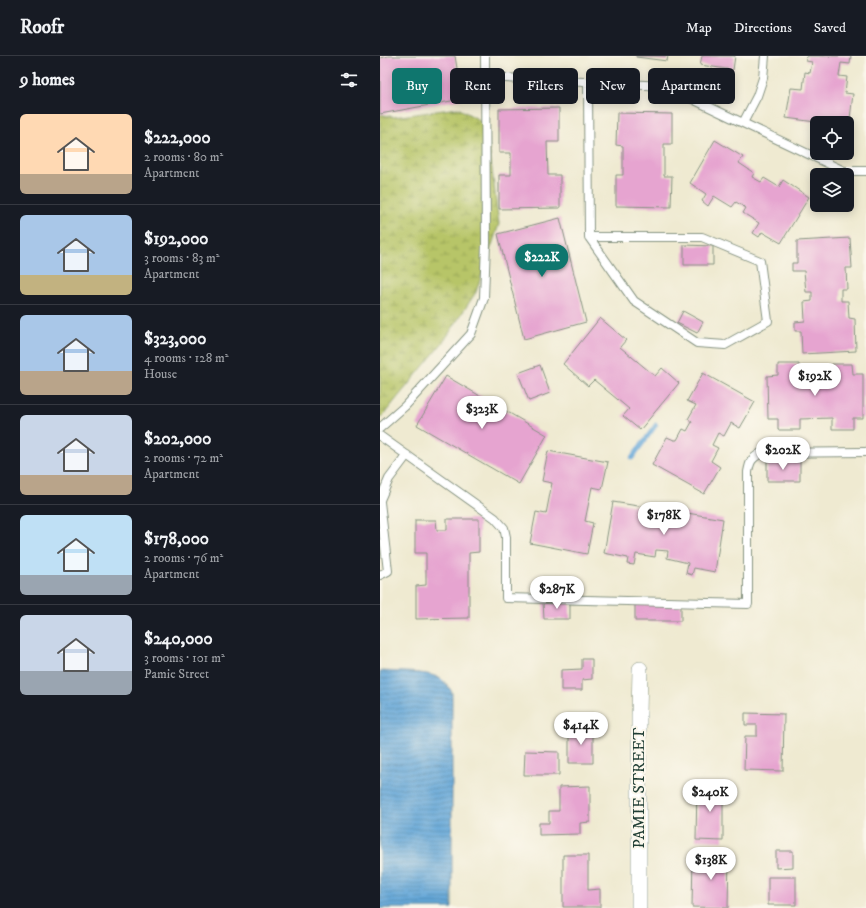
<!DOCTYPE html>
<html lang="en">
<head>
<meta charset="utf-8">
<style>
	:root { --surface:#171b24; --page:#242831; --text:#f1f3f6; --muted:#9ea1a6; --line:#363941; --accent:#0f766e }
	body { margin:0; font-family:"IM FELL DW Pica",serif; background:var(--page); color:var(--text); height:100vh; display:flex; flex-direction:column; font-size:15px; white-space:nowrap }
	* { box-sizing:border-box; margin:0 }
	p { font-size:13px; color:var(--muted) }
	.icon { flex:none; width:22px; height:22px; fill:none; stroke:currentColor; stroke-width:2; stroke-linecap:round; stroke-linejoin:round }
	.map { position:relative; flex:1; overflow:hidden }
	.panel { display:flex; flex-direction:column; background:var(--surface); width:380px }
	.panel>* { flex:none }
	.top-card { position:absolute; left:12px; top:12px; width:380px; height:36px; display:flex; gap:8px }
	.buttons { position:absolute; left:430px; top:60px; display:grid; gap:8px }
	.buttons a { display:grid; place-items:center; width:44px; height:44px; border-radius:6px; background:var(--surface); box-shadow:0 2px 10px #0003; font-size:20px }
	.price { position:absolute; translate:-50% -34px; padding:0 9px; border-radius:14px; background:#fff; color:#222; font-size:13px; line-height:26px; filter:drop-shadow(0 1px 2px #0008) }
	.price::after { content:''; position:absolute; left:50%; top:24px; width:12px; height:9px; margin-left:-6px; background:inherit; clip-path:polygon(0 0,100% 0,50% 100%) }
	.price.current { background:var(--accent); color:#fff }
	ul { padding:0; list-style:none }
	li { display:flex; align-items:center; gap:12px; height:100px; padding:0 20px }
	li+li { border-top:1px solid var(--line) }
	li span { display:grid; place-items:center; flex:none; width:112px; height:80px; border-radius:6px; color:#555 }
	li>.icon { margin-inline-start:auto }
	span .icon { width:48px; height:48px; fill:#fffc; stroke-width:1 }
	li b { font-size:17px }
	h2 { display:flex; justify-content:space-between; align-items:center; height:48px; padding:0 20px; font-size:17px }
	.pill { padding:0 14px; border-radius:6px; background:var(--surface); box-shadow:0 2px 10px #0003; font-size:14px; line-height:36px }
	.pill.current { background:var(--accent); color:#fff }
	header { display:flex; align-items:center; gap:24px; box-sizing:border-box; height:56px; padding:0 20px; background:var(--surface); border-bottom:1px solid var(--line) }
	header strong { font-size:19px }
	nav { display:flex; gap:22px; margin-inline-start:auto; font-size:14px }
	main { display:flex; flex:1; min-height:0 }
	.map>svg:first-child { display:block }
</style>
</head>
<body>
<header>
<strong>Roofr</strong>
<nav><a>Map</a><a>Directions</a><a>Saved</a></nav>
</header>
<main>
<section class="panel">
<h2>9 homes<svg class="icon" aria-label="filters" viewBox="0 0 24 24"><path d="M4 7h16M4 17h16"/><circle cx="9" cy="7" r="2"/><circle cx="15" cy="17" r="2"/></svg></h2>
<ul>
<li><span style="background:linear-gradient(#ffd9b3 75%,#b9a48a 0)"><svg class="icon" aria-label="home" viewBox="0 0 24 24"><path d="M3 11l9-7 9 7M6 9v11h12V9"/></svg></span><div><b>$222,000</b><p>2 rooms · 80 m²</p><p>Apartment</p></div></li>
<li><span style="background:linear-gradient(#a9c7e8 75%,#c2b280 0)"><svg class="icon" aria-label="home" viewBox="0 0 24 24"><path d="M3 11l9-7 9 7M6 9v11h12V9"/></svg></span><div><b>$192,000</b><p>3 rooms · 83 m²</p><p>Apartment</p></div></li>
<li><span style="background:linear-gradient(#a9c7e8 70%,#b9a48a 0)"><svg class="icon" aria-label="home" viewBox="0 0 24 24"><path d="M3 11l9-7 9 7M6 9v11h12V9"/></svg></span><div><b>$323,000</b><p>4 rooms · 128 m²</p><p>House</p></div></li>
<li><span style="background:linear-gradient(#c9d6e8 75%,#b9a48a 0)"><svg class="icon" aria-label="home" viewBox="0 0 24 24"><path d="M3 11l9-7 9 7M6 9v11h12V9"/></svg></span><div><b>$202,000</b><p>2 rooms · 72 m²</p><p>Apartment</p></div></li>
<li><span style="background:linear-gradient(#bfe0f5 75%,#9aa5b1 0)"><svg class="icon" aria-label="home" viewBox="0 0 24 24"><path d="M3 11l9-7 9 7M6 9v11h12V9"/></svg></span><div><b>$178,000</b><p>2 rooms · 76 m²</p><p>Apartment</p></div></li>
<li><span style="background:linear-gradient(#c9d6e8 70%,#9aa5b1 0)"><svg class="icon" aria-label="home" viewBox="0 0 24 24"><path d="M3 11l9-7 9 7M6 9v11h12V9"/></svg></span><div><b>$240,000</b><p>3 rooms · 101 m²</p><p>Pamie Street</p></div></li>
</ul>
</section>
<div class="map">
<svg width="486" height="852" viewBox="0 0 486 852">
	<defs>
		<pattern id="wetland-marsh" width="20" height="14" patternUnits="userSpaceOnUse"><rect width="20" height="14" fill="#b7c568"/><path d="M1 5h8M5 5V1M11 12h8M15 12V8" fill="none" stroke="#94a156"/></pattern>
		<pattern id="water-rules" width="6" height="5" patternUnits="userSpaceOnUse"><rect width="6" height="5" fill="#62a5d7"/><path d="M0 2.5h6" fill="none" stroke="#5088af"/></pattern>
	</defs>
	<rect width="100%" height="100%" fill="#fbf7ec"/>
	<filter id="ink" filterUnits="userSpaceOnUse"><feTurbulence type="fractalNoise" baseFrequency=".025" numOctaves="2"/><feDisplacementMap in="SourceGraphic" scale="8" xChannelSelector="R" yChannelSelector="G"/><feConvolveMatrix kernelMatrix="1 2 1 2 8 2 1 2 1" color-interpolation-filters="sRGB"/></filter>
	<filter id="wash" filterUnits="userSpaceOnUse"><feTurbulence type="fractalNoise" baseFrequency=".012" numOctaves="4" result="noise"/><feDisplacementMap in="SourceGraphic" scale="16" xChannelSelector="R" yChannelSelector="G"/><feGaussianBlur stdDeviation="0.9" result="paint"/><feColorMatrix in="noise" values="0 0 0 0 0 0 0 0 0 0 0 0 0 0 0 0 0 1.4 0 .05"/><feComposite in="paint" operator="in"/></filter>
	<g filter="url(#wash)">
		<rect width="100%" height="100%" fill="#efead1"/>
		<path fill="url(#wetland-marsh)" stroke="#6b814e" d="M78,52l28,16 13,100 -23,68 -32,49 -64,78v-305l14,3z"/>
		<path fill="url(#water-rules)" stroke="#407186" d="M0,615c14,1 48,0 59,7 6,3 9,8 13,14v216h-72z"/>
		<g fill="none" stroke-linecap="round" stroke-linejoin="round">
			<path stroke="#62a5d7" stroke-width="4.5" d="M252,402l24,-33"/>
		</g>
		<g id="blocks">
			<path fill="#e6a4d0" d="M8,0h67l7,43 -82,15v-56z
				M256,0h32l-1,5 -31,-4z
				M322,0h33l-2,14 -33,-5z
				M427,0h44l-1,8 -9,-1 -2,13 8,1 -2,16 8,1 -4,33 -2,-1v-3h-24l-37,-5 5,-30 12,1 2,-17 5,1 2,-11 -6,-1z
				M179,52v34h-12l1,33h12v33l-61,1v-34h12v-22h-12v-44z
				M237,57l55,1v30h-8v32h8l-1,31 -55,-1v-31h7v-29l-7,-1z
				M335,84l28,17 -4,6 15,10 -2,4 9,5 3,-4 15,9 4,-7 26,17 -28,46 -19,-11 -3,5 -6,-4 6,-10 -16,-10 3,-5 -10,-6 -4,5 -18,-11 -6,10 -6,-5 4,-7 -16,-11z
				M180,162l26,104 -62,17 -26,-105z
				M470,182l2,30h-6l1,21h-6v12h7l1,17 6,1 1,32 -54,3 -1,-23h-6v-9l10,-1 -1,-19 8,-1v-9h-6l-2,-21h-12v-8h5v-22z
				M304,189l29,1v19h-29z
				M303,255l20,11 -6,11 -20,-10z
				M220,262l26,22 -6,7 35,29 7,-8 17,15 -39,47 -17,-14 6,-7 -35,-29 -6,6 -25,-22z
				M398,308h21v11l32,-1 1,-10h20l1,10h10v44h-10v11h-21v-11l-32,1v11h-22v-11h-10l-1,-43 11,-1z
				M160,309l10,28 -21,8 -11,-28z
				M323,317l52,29 -15,26 -9,-5 -7,13 -6,-3 -6,12 6,3 -7,13 9,6 -16,27 -52,-29 15,-28 7,3h3l6,-11 4,2 5,-9 -4,-3 8,-14 -9,-4z
				M66,320l101,59 -28,49 -102,-59z
				M168,395l60,11 -6,27 -10,-2 -7,34 8,2 -6,31 -57,-11 6,-31 10,2 6,-31 -10,-2z
				M387,405l33,1v19h-33z
				M233,446l50,8 -2,12 11,2 3,-13 48,8 -8,53 -21,-4 -2,7 -6,-2 2,-10 -21,-5 1,-7 -12,-1 -1,7 -19,-3 -2,11 -7,-1 1,-6 -24,-5z
				M67,463h32v33l-10,1v65l-53,1v-33l10,-1v-32h-11v-33h21l1,10h10z
				M163,546h27v17h-26z
				M301,547v18h-46v-17z
				M202,603h10v20l-10,1v10h-21v-20l21,-1z
				M365,657l39,1 -1,57 -39,-1 1,-34h12v-11h-12z
				M189,673h24v34h-24z
				M145,695l34,1v23h-35z
				M317,729h26v56l-27,-1z
				M210,730v36l-10,1v11l-41,1v-12h10v-12h10v-24z
				M396,795h17v16l-17,1z
				M183,799h25v35l12,-1v18h-37z
				M313,799h36l-1,53 -36,-1z
				M388,821h28v28h-28z"/>
		</g>
	</g>
	<g filter="url(#ink)">
		<use href="#blocks" fill-opacity="0" stroke="#879482" stroke-width="1"/>
		<g fill="none" stroke-linecap="round" stroke-linejoin="round">
			<g stroke="#879482" stroke-width="10">
				<path id="service" d="M105,21l180,9 179,85h22
					M208,26l1,155 45,64 63,42 28,2 43,-24 -8,-60 -58,-24h-113
					M363,67l14,-27 6,-18 2,-22
					M0,372l25,-22 66,-72 13,-36 2,-55 -1,-187
					M0,380l115,82 9,10 2,9v61l242,6v-132c2,-11 3,-13 13,-19l105,-1
					M0,444l9,-21 18,-24
					M0,446l8,69 -8,4"/>
			</g>
			<g stroke="#879482" stroke-width="16">
				<path id="minor" d="M259,852v-193l1,-46"/>
			</g>
			<use href="#service" stroke="#fff" stroke-width="8"/>
			<use href="#minor" stroke="#fff" stroke-width="15"/>
		</g>
	</g>
	<g text-anchor="middle" dominant-baseline="central" stroke-width="4" stroke-linejoin="round" paint-order="stroke">
		<g font-size="16" fill="#1f3d34" stroke="#fbf7ec">
			<text transform="translate(259 732) rotate(-90)">PAMIE STREET</text>
		</g>
	</g>
</svg>
<div class="buttons">
<a><svg class="icon" aria-label="locate" viewBox="0 0 24 24"><circle cx="12" cy="12" r="6"/><path d="M12 2v4M12 18v4M2 12h4M18 12h4"/></svg></a>
<a><svg class="icon" aria-label="layers" viewBox="0 0 24 24"><path d="M12 4l9 5-9 5-9-5zM3 14l9 5 9-5"/></svg></a>
</div>
<b class="price current" style="left:162px;top:222px">$222K</b>
<b class="price" style="left:435px;top:341px">$192K</b>
<b class="price" style="left:102px;top:374px">$323K</b>
<b class="price" style="left:403px;top:415px">$202K</b>
<b class="price" style="left:284px;top:480px">$178K</b>
<b class="price" style="left:177px;top:554px">$287K</b>
<b class="price" style="left:201px;top:690px">$414K</b>
<b class="price" style="left:330px;top:757px">$240K</b>
<b class="price" style="left:331px;top:825px">$138K</b>
<div class="top-card">
<a class="pill current">Buy</a>
<a class="pill">Rent</a>
<a class="pill">Filters</a>
<a class="pill">New</a>
<a class="pill">Apartment</a>
</div>
</div>
</main>
</body>
</html>
